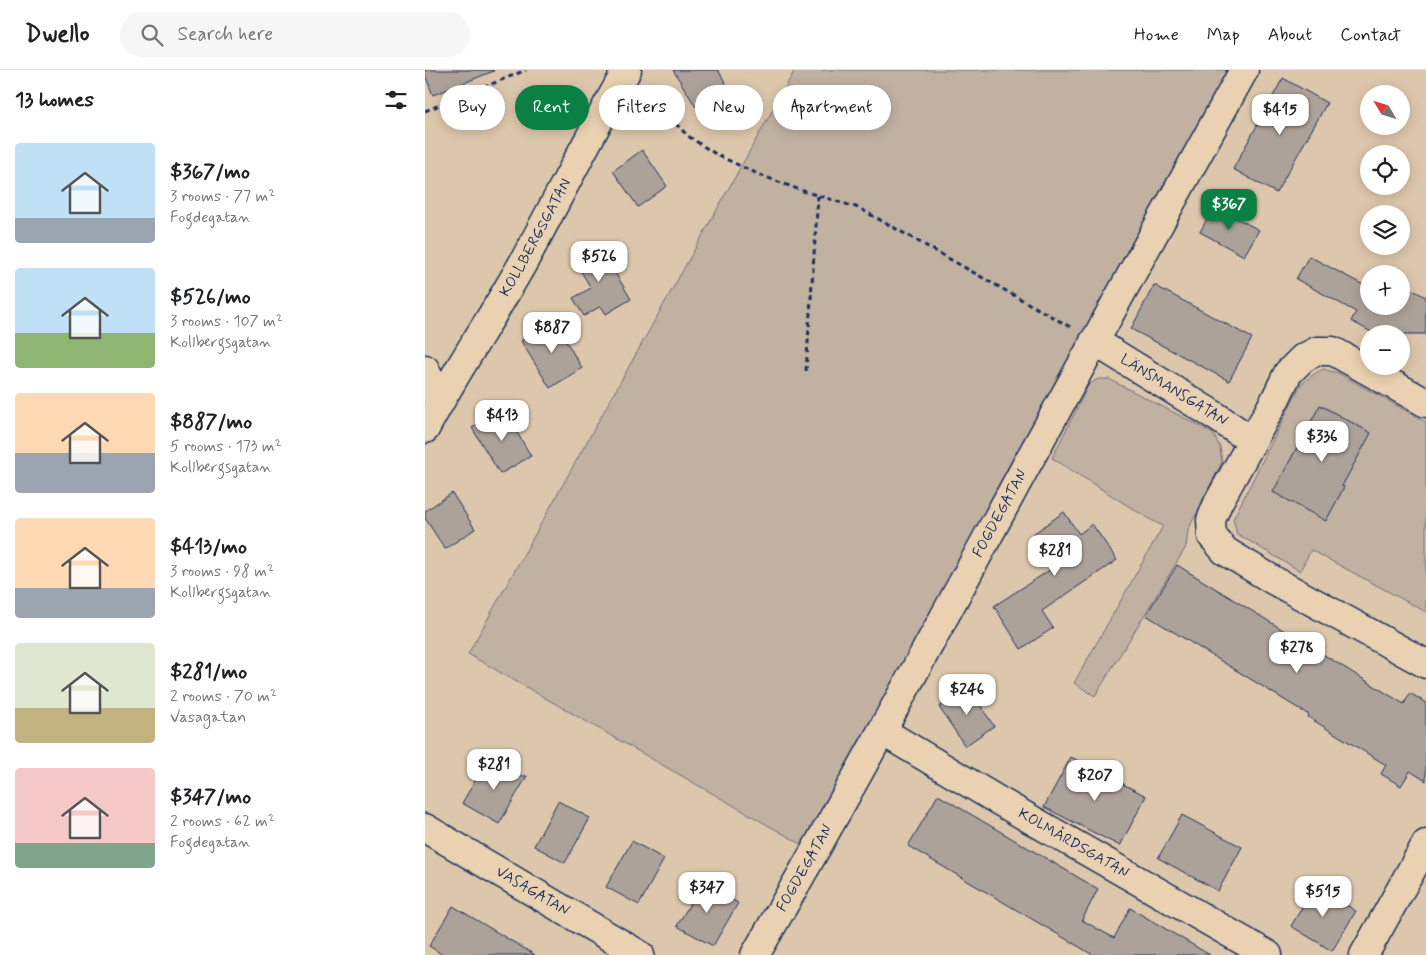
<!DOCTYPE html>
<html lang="en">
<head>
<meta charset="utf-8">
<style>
	:root { --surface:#fff; --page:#f6f6f6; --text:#202124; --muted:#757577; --line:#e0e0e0; --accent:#0b8043 }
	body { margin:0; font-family:Mynerve,sans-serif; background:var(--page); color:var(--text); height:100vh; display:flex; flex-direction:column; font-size:19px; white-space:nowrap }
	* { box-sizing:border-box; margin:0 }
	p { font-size:16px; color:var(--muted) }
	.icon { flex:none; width:28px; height:28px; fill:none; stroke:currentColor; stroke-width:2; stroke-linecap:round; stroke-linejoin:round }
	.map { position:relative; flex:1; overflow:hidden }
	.panel { display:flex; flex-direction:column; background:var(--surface); width:425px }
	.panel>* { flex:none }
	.banner { position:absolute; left:15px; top:15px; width:475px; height:45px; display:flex; gap:10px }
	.needle { width:32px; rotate:308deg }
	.buttons { position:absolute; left:935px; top:15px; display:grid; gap:10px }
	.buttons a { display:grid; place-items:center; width:50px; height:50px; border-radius:50%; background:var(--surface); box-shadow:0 2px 12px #0003; font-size:25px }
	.price { position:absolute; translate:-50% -42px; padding:0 11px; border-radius:10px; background:#fff; color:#222; font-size:16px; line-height:32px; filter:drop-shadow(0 1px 2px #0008) }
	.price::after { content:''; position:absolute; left:50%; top:30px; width:15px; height:11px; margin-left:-8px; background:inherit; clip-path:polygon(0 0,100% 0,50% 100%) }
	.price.active { background:var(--accent); color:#fff }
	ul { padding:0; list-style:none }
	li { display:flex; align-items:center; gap:15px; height:125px; padding:0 15px }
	li span { display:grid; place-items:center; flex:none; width:140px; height:100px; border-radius:5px; color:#555 }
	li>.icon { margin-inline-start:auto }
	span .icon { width:60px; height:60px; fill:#fffc; stroke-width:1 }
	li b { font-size:21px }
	h2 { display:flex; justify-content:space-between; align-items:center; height:60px; padding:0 15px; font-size:21px }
	.pill { padding:0 18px; border-radius:22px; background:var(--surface); box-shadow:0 2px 12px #0003; font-size:18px; line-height:45px }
	.pill.active { background:var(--accent); color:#fff }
	header { display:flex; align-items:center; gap:30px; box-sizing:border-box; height:70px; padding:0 25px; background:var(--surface); border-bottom:1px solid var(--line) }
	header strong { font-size:24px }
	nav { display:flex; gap:28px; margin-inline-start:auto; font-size:18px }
	.search { width:350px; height:45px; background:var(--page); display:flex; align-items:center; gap:12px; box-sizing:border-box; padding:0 18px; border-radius:28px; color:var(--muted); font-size:19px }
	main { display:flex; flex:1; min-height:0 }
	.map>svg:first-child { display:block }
</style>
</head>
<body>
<header>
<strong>Dwello</strong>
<div class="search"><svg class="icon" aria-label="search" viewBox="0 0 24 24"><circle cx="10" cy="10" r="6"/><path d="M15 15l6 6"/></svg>Search here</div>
<nav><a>Home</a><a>Map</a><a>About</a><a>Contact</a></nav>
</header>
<main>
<section class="panel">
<h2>13 homes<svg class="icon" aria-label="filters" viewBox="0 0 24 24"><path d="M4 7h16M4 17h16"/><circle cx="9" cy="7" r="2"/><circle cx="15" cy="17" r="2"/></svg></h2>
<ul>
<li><span style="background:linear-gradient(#bfe0f5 75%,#9aa5b1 0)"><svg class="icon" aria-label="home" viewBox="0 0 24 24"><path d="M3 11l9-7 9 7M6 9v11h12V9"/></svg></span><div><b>$367/mo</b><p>3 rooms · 77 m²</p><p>Fogdegatan</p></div></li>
<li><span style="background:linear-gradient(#bfe0f5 65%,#8fb573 0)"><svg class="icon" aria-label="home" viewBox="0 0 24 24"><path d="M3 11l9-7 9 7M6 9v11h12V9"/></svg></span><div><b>$526/mo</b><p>3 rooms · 107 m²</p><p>Kollbergsgatan</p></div></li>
<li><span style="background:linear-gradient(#ffd9b3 60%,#9aa5b1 0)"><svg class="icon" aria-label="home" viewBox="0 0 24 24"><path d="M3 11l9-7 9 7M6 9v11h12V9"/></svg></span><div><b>$887/mo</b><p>5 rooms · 173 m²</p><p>Kollbergsgatan</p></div></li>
<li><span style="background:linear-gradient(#ffd9b3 70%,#9aa5b1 0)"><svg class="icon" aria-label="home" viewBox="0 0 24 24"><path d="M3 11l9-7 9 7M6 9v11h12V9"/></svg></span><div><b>$413/mo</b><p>3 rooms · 98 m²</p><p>Kollbergsgatan</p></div></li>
<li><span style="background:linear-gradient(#dfe7d0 65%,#c2b280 0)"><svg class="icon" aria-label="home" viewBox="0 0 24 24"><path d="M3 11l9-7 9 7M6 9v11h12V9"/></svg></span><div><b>$281/mo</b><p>2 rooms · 70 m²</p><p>Vasagatan</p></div></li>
<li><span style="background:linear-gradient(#f6c9c9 75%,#7fa58c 0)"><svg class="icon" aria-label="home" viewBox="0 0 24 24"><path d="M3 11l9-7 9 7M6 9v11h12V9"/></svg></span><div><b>$347/mo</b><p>2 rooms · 62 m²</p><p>Fogdegatan</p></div></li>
</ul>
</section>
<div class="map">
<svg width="1001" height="885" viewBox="0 0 1001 885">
	<rect width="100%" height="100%" fill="#ddc7ac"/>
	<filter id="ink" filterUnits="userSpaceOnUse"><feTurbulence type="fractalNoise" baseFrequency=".02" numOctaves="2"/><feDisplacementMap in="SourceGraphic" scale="10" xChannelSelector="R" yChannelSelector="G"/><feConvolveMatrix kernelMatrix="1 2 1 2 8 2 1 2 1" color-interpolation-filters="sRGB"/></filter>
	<g filter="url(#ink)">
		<path fill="#c0b1a1" stroke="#6e7080" d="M370,0h449l-429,782 -347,-198z
			M898,299l15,4 88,49v190l-115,-62 -11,21 -63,-37 -4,-15 68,-135 13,-10z
			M673,309h11l89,46 15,9 7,13 2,15 -34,68 -2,17 -91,149 -21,-13 89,-157 -14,-7 -97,-61 37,-74z"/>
		<path fill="#ada299" stroke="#1b2f5e" d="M0,0h68l1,1 -61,24 -8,-20z
			M248,0h45l10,17 -32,20z
			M858,8l44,25 -51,90 -43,-24z
			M217,80l25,36 -29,21 -25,-36z
			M789,136l45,24 -15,26 -44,-24z
			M172,173l34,56 -25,15 -5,-8 -17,10 -11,-18 18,-10 -18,-30z
			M884,186l60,32v18h32v-22l25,13v37h-51l-24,-13 5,-9 -60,-33z
			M729,215l98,53 -23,43 -98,-52z
			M129,251l28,47 -32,20 -29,-47z
			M895,335l51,28 -29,53 2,1 -18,34 -53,-29z
			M78,339l28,47 -31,18 -28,-46z
			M27,423l23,36 -30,20 -20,-31v-7z
			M639,442l15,22 13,-10 25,36 -75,51 11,17 -32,21 -27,-43 62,-40 -23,-32z
			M752,495l227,139 6,-11 16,10v78l-16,-10 -9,15 -20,-12 5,-9 -78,-48 1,-2 -163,-100z
			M543,617l26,39 -29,20 -26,-39z
			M646,687l75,39 -26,50 -76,-39z
			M63,689l29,17h10l-28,48 -37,-21z
			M513,725l160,94 -16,31 32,18 16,-30 80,47h-117l-185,-109z
			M133,731l32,17 -25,45 -31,-17z
			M757,745l60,32 -24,44 -60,-33z
			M207,771l32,18 -25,46 -33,-18z
			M277,813l36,20 -25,43 -36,-20z
			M890,816l41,25 -24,40 -41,-25z
			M28,836l82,49h-92l-14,-9z"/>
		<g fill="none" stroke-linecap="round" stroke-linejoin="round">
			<g stroke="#1b2f5e" stroke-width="31">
				<g id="minor">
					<path id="s1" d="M669,271l123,76 35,24"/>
					<path d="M0,299l14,33"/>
					<path d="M1001,333l-93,-52h-16l-14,7 -15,15 -13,27 -57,103 -7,17 1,16 13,15 48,29 153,84"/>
					<path id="s2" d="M0,359c30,-57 67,-111 99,-168 34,-63 67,-128 103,-191"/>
					<path id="s3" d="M457,661l117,70 269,154"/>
					<path id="s4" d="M0,758l215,127"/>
					<path id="s5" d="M330,885c94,-161 182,-325 271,-489 72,-132 145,-264 218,-396"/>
					<path d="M939,885l62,-111"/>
				</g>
			</g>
			<path stroke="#1b2f5e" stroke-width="3" stroke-dasharray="5 4" stroke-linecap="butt" d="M221,20l10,14 32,32 29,19 43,20 43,16 56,17 213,120
				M0,41l101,-41
				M381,301l12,-175"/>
			<use href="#minor" stroke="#e9d1b1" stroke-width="28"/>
		</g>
	</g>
	<g text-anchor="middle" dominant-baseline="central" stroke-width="4.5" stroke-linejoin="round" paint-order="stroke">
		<g font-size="15" fill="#1b2f5e" stroke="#e9d1b1">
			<text stroke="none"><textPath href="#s2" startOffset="221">KOLLBERGSGATAN</textPath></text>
			<text stroke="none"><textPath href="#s1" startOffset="94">LÄNSMANSGATAN</textPath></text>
			<text stroke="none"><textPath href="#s5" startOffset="505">FOGDEGATAN</textPath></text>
			<text stroke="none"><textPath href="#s3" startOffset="222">KOLMÅRDSGATAN</textPath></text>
			<text stroke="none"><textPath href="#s5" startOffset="100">FOGDEGATAN</textPath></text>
			<text stroke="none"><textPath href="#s4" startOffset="125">VASAGATAN</textPath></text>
		</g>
	</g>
</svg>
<div class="buttons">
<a><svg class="needle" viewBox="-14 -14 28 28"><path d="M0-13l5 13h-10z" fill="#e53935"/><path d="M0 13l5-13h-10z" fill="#757577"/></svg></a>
<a><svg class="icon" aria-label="locate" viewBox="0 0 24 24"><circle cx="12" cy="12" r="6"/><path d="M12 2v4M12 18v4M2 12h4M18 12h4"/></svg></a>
<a><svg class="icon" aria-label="layers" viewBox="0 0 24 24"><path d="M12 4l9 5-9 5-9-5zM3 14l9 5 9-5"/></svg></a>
<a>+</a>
<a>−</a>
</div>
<b class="price" style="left:855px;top:66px">$415</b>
<b class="price active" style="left:804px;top:161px">$367</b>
<b class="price" style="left:174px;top:213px">$526</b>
<b class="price" style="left:127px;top:284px">$887</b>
<b class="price" style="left:77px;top:372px">$413</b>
<b class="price" style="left:897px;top:393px">$336</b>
<b class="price" style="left:630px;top:507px">$281</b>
<b class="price" style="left:872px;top:604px">$278</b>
<b class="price" style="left:542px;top:646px">$246</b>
<b class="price" style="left:69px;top:721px">$281</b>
<b class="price" style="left:670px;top:732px">$207</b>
<b class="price" style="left:282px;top:844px">$347</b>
<b class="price" style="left:898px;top:848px">$515</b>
<div class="banner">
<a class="pill">Buy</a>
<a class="pill active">Rent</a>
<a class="pill">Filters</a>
<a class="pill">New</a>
<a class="pill">Apartment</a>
</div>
</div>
</main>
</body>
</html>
